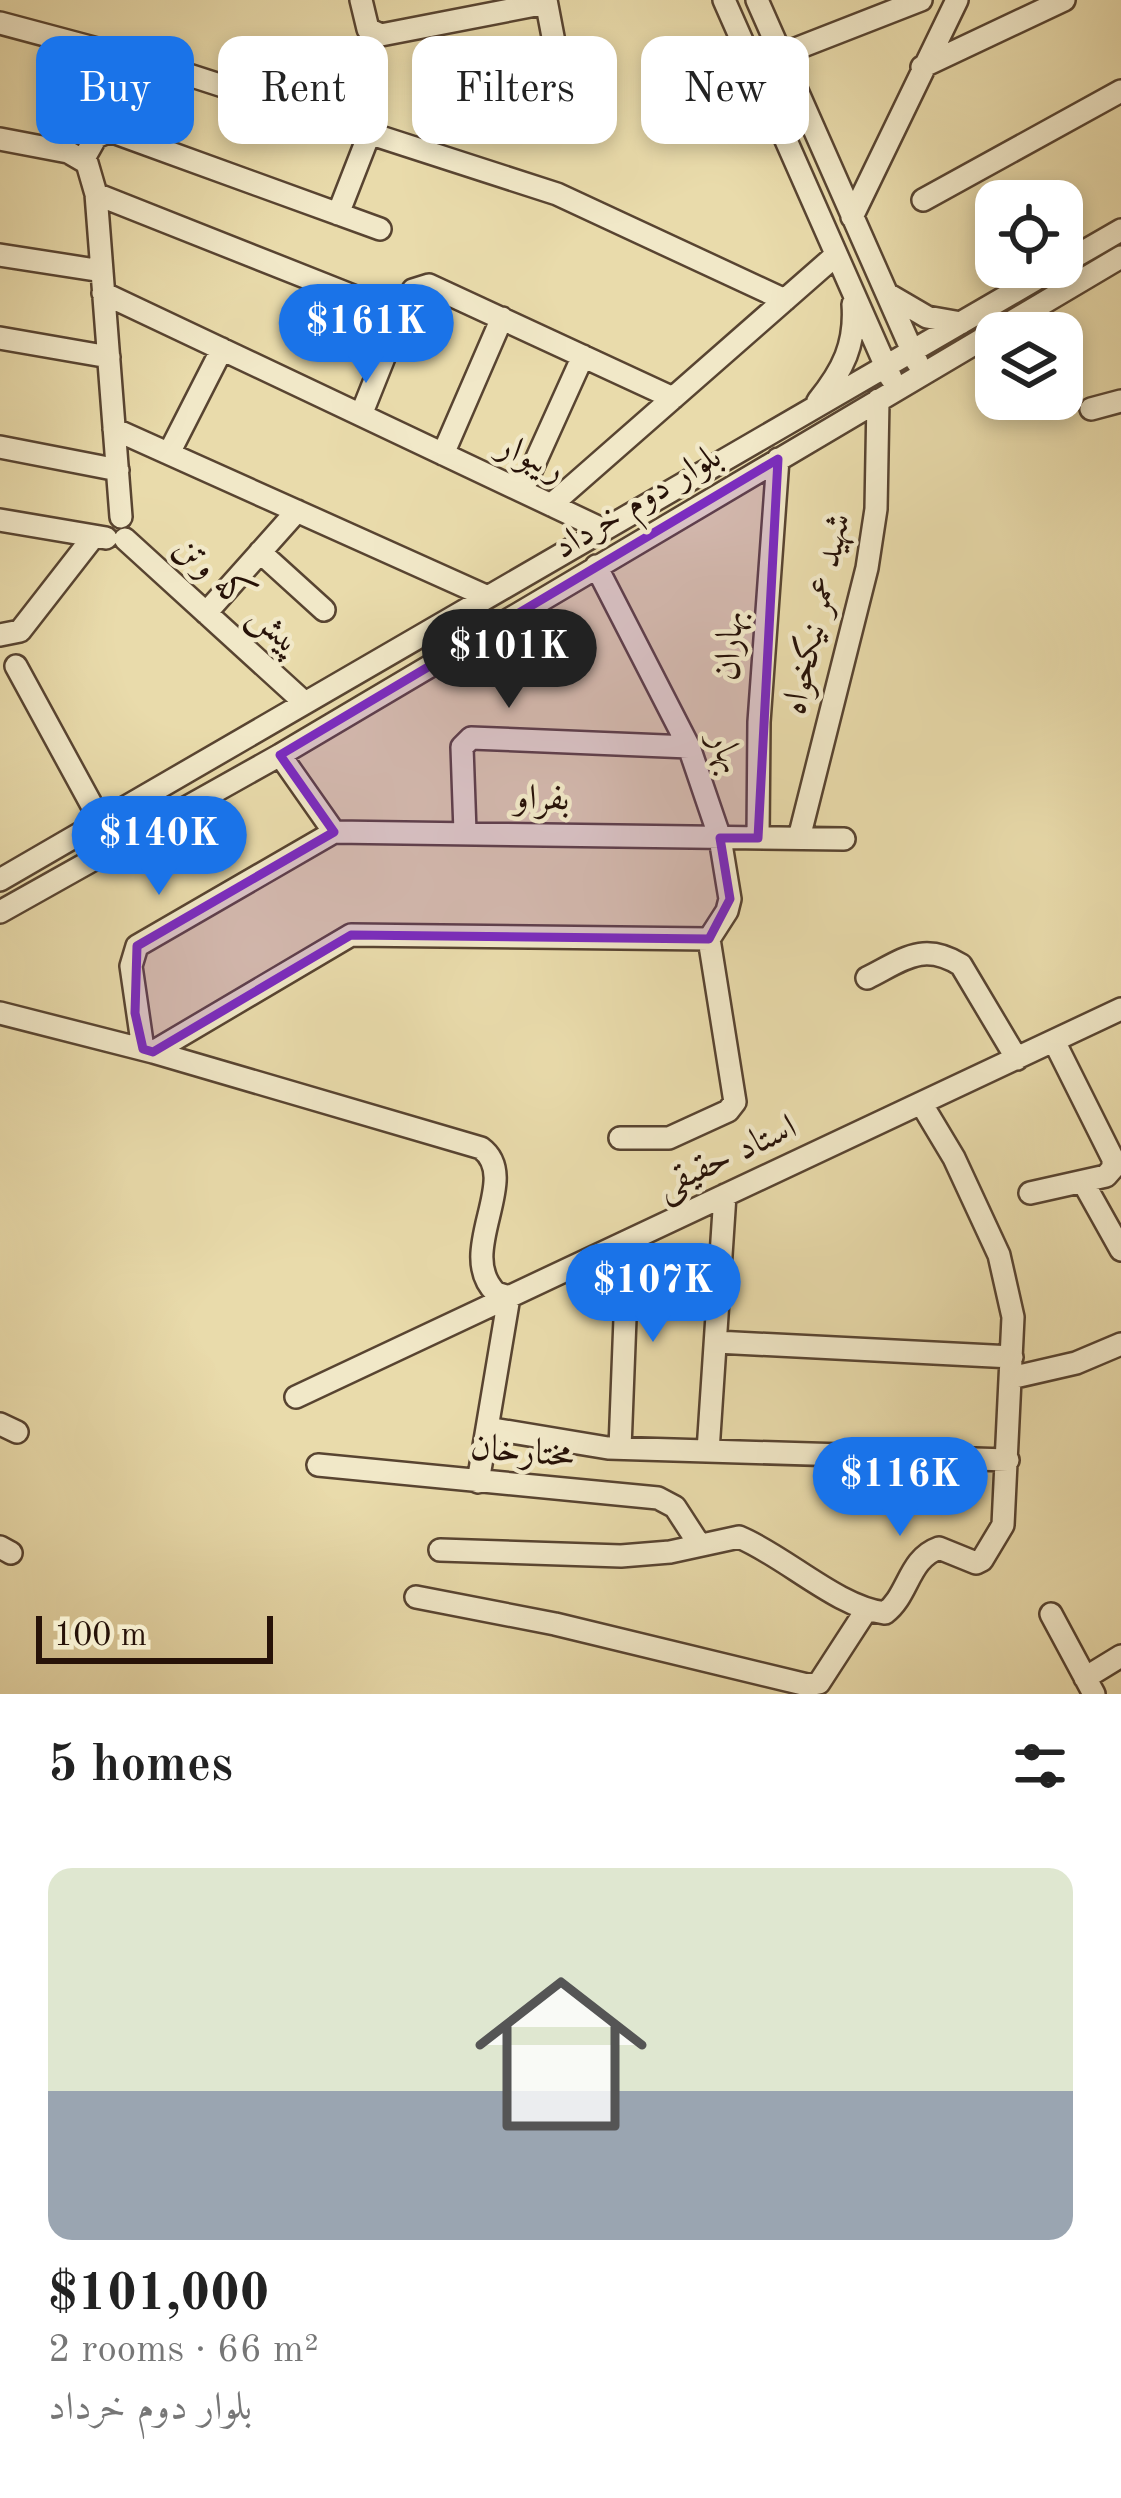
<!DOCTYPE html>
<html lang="en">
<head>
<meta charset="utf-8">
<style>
	:root { --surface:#fff; --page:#f6f6f6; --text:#222; --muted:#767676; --accent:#1a73e8 }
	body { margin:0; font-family:"Old Standard TT",Amiri,serif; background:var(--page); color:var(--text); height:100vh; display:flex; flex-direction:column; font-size:45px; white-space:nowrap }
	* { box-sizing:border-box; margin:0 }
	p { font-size:39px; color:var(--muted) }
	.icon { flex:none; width:66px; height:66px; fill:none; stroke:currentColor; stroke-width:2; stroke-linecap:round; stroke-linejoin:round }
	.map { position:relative; height:1694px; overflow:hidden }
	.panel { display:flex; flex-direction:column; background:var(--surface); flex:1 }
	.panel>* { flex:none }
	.banner { position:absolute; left:36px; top:36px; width:1050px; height:108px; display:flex; gap:24px }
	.fabs { position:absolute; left:975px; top:180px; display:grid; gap:24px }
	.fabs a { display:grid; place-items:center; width:108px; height:108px; border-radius:24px; background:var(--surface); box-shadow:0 6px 18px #0003; font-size:60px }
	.scale { position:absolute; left:36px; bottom:30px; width:237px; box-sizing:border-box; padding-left:12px; border:6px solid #271208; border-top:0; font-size:33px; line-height:42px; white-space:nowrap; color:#271208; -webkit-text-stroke:9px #f1e8c8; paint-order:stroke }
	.price { position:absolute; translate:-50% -102px; padding:0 27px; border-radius:42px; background:var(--accent); color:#fff; font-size:39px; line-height:78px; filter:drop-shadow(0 3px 6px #0008) }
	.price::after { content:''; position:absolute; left:50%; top:72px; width:36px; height:27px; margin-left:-18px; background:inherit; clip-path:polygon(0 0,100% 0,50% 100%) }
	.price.current { background:#222; color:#fff }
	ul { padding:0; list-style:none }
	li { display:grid; align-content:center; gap:24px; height:636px; padding:0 48px }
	li span { display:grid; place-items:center; height:372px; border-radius:24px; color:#555 }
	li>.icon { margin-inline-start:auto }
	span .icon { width:216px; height:216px; fill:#fffc; stroke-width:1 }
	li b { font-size:51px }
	h2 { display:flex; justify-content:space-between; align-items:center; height:144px; padding:0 48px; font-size:51px }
	.chip { padding:0 42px; border-radius:24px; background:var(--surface); box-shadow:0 6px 18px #0003; font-size:42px; line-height:108px }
	.chip.current { background:var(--accent); color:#fff }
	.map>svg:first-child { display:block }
</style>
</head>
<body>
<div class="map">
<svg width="1121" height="1694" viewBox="0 0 1121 1694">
	<rect width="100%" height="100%" fill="#e9dbab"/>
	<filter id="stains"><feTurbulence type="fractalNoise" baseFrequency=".00167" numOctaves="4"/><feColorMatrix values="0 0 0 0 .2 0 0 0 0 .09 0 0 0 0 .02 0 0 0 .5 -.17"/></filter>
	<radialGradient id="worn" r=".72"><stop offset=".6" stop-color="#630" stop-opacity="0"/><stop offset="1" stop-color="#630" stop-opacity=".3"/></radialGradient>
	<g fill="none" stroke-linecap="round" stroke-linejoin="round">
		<g stroke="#584431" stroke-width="26">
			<path id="minor" d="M361,0l7,29 13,6 165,-32
				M546,0l20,105
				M724,0l167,378
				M757,0l160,362
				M0,23l161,43 396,128 228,106
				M780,55l141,-55
				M922,67l142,-67
				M0,139l68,13 19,11 9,31 305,121 12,-25 16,-5 244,113
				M83,160l13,-23 14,-6 270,98
				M96,194l25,323
				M923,200l198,-109
				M338,214l32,-82
				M852,217l105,-217
				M0,255l102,16
				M1062,264l59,-34
				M103,293l501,237
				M891,296l36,21 34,6
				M0,338l109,19
				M818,401c25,-31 38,-57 35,-97
				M1091,409l30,-8
				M361,415l40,-100
				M114,429l374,168
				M0,447l118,23
				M169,453l53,-104
				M443,454l59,-136
				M522,491l61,-135
				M551,505l285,-250
				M0,520l106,18
				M125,539l180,164
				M260,552l64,58
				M596,566l93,181 31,91 10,61 -3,12 -18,28 26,163 -7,9 -59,27h-49
				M206,613l91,-102
				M0,635l20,-4 74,-95
				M16,666l85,156
				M280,755l54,77 510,7
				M465,832l-3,-85 9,-9 218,9
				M758,838l1,-116 19,-263
				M799,838l68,-270 9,-59 2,-109
				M0,880l1057,-613
				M0,912l280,-157 841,-498
				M867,978c36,-18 56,-37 94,-13l56,94
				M0,1013l153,39 328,96c42,31 -27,104 15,145l13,4 -31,185
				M143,1049l-12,-83 6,-20 197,-114
				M153,1052l198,-117 358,4
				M1083,1182l38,68
				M1030,1193l76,-17 7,-8v-9l-59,-118
				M716,1342l296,15
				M1011,1378l65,-15 45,-19
				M296,1397l825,-388
				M0,1424l17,8
				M487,1428l121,20 400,12
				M620,1448l8,-207
				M708,1451l17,-256
				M318,1465l340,33 17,9 24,37
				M0,1547l11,6
				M440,1550l181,6 49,-4 69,-15c46,19 98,70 146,76 24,-18 23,-54 54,-65l37,15 6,-3 21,-35 10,-208 -14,-62 -45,-97 -33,-55
				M416,1597l139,27 252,61 12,-2 48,-74
				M1051,1614l43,80
				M1085,1678l36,-22"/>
		</g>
		<use href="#minor" stroke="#f1e8c8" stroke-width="21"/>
	</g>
	<path fill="#7b2cbf" fill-opacity="0.2" stroke="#7b2cbf" stroke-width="9" stroke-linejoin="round" d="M778,459l-20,379h-38l10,61 -21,40 -358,-4 -198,117 -10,-3 -8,-36 2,-67 197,-114 -54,-77z"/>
	<g text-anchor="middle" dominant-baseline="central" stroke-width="9" stroke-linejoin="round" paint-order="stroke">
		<g font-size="36" fill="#271208" stroke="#f1e8c8">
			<text transform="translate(531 459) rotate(25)">ریبوار</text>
			<text transform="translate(638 503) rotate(-31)">بلوار دوم خرداد</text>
			<text transform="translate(237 597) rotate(42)">پیش که وتن</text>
			<text transform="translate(818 614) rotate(-77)">شهید عمر نیکخواه</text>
			<text transform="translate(731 646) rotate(-86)">بهاران</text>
			<text transform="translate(725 753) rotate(69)">بهار</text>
			<text transform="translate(542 800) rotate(1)">بفراو</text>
			<text transform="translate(727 1158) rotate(-25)">استاد حقیقی</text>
			<text transform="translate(522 1453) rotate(5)">مختارخان</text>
		</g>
	</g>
	<rect width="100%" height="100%" filter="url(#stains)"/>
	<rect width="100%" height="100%" fill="url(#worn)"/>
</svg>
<div class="fabs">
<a><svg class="icon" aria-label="locate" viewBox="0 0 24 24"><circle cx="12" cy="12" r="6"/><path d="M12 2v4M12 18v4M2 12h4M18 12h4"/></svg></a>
<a><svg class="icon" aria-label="layers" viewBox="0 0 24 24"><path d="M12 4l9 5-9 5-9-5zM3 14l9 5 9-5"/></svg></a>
</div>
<div class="scale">100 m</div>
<b class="price" style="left:366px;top:386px">$161K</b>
<b class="price current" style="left:509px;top:711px">$101K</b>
<b class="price" style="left:159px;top:898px">$140K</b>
<b class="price" style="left:653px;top:1345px">$107K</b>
<b class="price" style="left:900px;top:1539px">$116K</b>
<div class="banner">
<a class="chip current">Buy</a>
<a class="chip">Rent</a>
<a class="chip">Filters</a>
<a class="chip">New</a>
</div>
</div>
<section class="panel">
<h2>5 homes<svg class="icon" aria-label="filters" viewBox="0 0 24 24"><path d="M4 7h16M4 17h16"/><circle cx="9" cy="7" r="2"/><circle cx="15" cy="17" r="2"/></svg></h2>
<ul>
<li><span style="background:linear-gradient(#dfe7d0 60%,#9aa5b1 0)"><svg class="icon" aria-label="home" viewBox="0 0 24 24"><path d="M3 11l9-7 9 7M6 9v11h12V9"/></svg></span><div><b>$101,000</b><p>2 rooms · 66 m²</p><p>بلوار دوم خرداد</p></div></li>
</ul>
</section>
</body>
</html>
